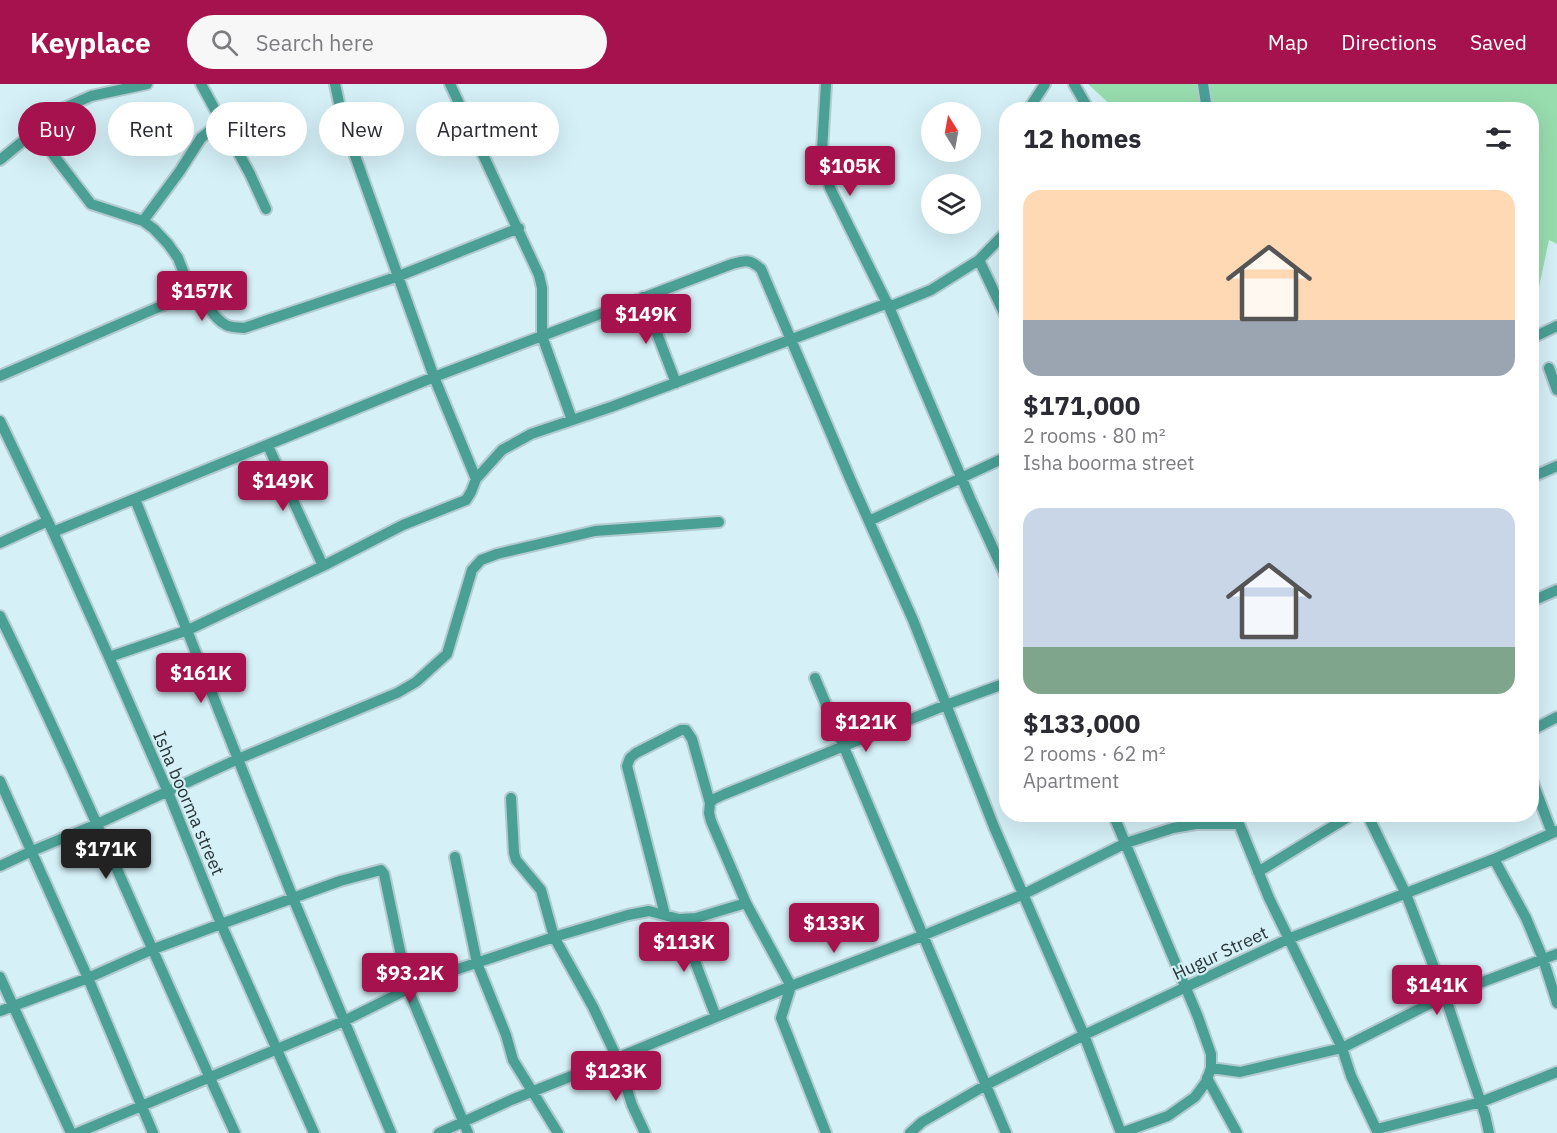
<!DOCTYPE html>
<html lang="en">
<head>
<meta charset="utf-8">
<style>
	:root { --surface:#fff; --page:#f7f7f7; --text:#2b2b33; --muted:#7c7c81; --accent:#a6124e }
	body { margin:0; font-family:"IBM Plex Sans",sans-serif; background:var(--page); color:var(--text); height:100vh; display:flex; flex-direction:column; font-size:22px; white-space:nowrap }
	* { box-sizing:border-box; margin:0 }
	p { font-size:20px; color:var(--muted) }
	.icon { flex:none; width:33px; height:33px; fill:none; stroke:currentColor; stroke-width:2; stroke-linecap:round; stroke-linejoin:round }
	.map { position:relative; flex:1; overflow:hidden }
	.drawer { position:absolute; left:999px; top:18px; width:540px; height:720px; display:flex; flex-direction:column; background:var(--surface); border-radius:24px; box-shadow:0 6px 24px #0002 }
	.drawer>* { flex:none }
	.guide { position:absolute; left:18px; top:18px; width:570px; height:54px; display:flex; gap:12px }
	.needle { width:39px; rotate:349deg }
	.buttons { position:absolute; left:921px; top:18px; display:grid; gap:12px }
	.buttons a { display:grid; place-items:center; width:60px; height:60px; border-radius:50%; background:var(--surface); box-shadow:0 6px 24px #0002; font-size:30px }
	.price { position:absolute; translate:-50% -51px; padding:0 14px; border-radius:6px; background:var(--accent); color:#fff; font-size:20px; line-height:39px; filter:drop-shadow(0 2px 3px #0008) }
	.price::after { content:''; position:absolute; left:50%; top:36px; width:18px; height:14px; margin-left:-9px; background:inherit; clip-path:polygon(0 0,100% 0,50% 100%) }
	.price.current { background:#222; color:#fff }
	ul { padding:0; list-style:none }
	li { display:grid; align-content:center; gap:12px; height:318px; padding:0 24px }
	li span { display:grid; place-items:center; height:186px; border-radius:18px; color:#555 }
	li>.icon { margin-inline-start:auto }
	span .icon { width:108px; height:108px; fill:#fffc; stroke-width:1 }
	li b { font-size:26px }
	h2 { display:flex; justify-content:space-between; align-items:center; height:72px; padding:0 24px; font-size:26px }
	.chip { padding:0 21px; border-radius:27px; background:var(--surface); box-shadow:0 6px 24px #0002; font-size:21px; line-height:54px }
	.chip.current { background:var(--accent); color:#fff }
	header { display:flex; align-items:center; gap:36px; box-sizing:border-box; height:84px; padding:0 30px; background:var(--accent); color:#fff }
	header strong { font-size:28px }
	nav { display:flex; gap:33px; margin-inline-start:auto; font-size:21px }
	.search { width:420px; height:54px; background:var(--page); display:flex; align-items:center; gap:15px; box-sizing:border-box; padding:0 21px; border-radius:33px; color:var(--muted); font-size:22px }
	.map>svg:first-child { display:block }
</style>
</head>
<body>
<header>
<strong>Keyplace</strong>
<div class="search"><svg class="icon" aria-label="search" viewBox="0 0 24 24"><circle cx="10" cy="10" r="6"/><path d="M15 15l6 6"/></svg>Search here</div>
<nav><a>Map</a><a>Directions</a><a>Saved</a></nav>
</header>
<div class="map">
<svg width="1557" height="1049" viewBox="0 0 1557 1049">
	<rect width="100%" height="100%" fill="#d5f0f7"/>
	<path fill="#98ddae" d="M1088,0h469v160l-8,-4 -17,80v-210l-417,-1z"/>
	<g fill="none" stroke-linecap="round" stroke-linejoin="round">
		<g stroke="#b3cad0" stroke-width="14">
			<path id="minor" d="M201,0l49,90 16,35
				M335,0l8,38 91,255 42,102
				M450,0l89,191 3,13v48l30,84
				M826,0l-4,66 8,38 59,119 81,191 36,79
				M1074,0l15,26
				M1203,0l4,26
				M1028,26l17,-26
				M35,47l56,73 52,17 11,8 14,15 10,14 15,39
				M0,76l62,-51 29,-13 56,-12
				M143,137l37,-50 21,-33 20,-16
				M979,176l27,57
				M643,213l33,86
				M889,223l42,-17 48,-30 27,-28
				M1532,254l25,-12
				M1549,284l8,22
				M0,292l175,-76c43,-6 26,11 51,25 5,3 12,2 18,3l155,-52 120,-48
				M0,337l53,111 56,125 59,135 53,132 93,209
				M268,362l55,120
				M1532,393l25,-11
				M135,415l158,399 98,235
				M869,437l137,-64
				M53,448l381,-155 298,-113c13,-4 18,-5 29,5l90,212 62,139 81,207 90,208 37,98
				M0,459l48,-22
				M1532,517l25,-11
				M0,532c83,170 156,345 235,517
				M109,573l79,-27 135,-64 80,-41 63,-25 5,-8 5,-13 26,-29 29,-16 80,-27 277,-104
				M815,594l191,455
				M1532,646l25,-13
				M1532,696l20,53
				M0,697l88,197 65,155
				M511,714l3,55 2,7 25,30 13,47 39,70 24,51 15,47 13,28
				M710,719l4,-4 11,-5 221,-89 60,-22
				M1113,730l85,203 13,37v14l-5,14 -11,15 -27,19 -47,17
				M1235,730l34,84 73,150 9,28 27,57
				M1367,730l39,80 39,102 40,119 4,18
				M455,773l22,106 29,72 7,25 45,73
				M1494,775l32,59 17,41 14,44
				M0,782l32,-15 65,-27 141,-65 159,-66 19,-11 31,-28 25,-84 9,-10 16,-6 98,-23 124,-9
				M1258,788l95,-58
				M665,831l-38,-149 3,-8 6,-5 45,-23h5l6,9 18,64 -1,10 2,8 35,82 45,83 -10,32 45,115
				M679,835l37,98
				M0,893l71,156
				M0,927l88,-33 63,-28 70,-26 119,-43 41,-11 3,4 24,115 60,144
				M1211,984l29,4 102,-24 103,-52 112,-42
				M1207,994l30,55
				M1377,1045l104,-27 76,-30
				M77,1049l267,-112 64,-32 44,-18 102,-34 74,-22 21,-4 30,8 17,-1 50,-15
				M439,1049l72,-33 106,-42 174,-72 131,-50 102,-42 102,-51 47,-15 23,-4h43
				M910,1049l12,-11 64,-37 98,-50 204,-96 206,-80 63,-28"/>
		</g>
		<use href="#minor" stroke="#4aa095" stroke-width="10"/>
	</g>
	<g text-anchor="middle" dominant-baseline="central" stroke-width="4.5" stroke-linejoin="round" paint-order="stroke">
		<g font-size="18" fill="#293436" stroke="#d5f0f7">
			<text transform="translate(189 719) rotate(67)">Isha boorma street</text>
			<text transform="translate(1220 869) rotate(-25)">Hugur Street</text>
		</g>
	</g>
</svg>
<div class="buttons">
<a><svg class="needle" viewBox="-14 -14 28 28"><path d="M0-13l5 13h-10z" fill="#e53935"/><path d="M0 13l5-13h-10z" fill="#7c7c81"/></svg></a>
<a><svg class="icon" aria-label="layers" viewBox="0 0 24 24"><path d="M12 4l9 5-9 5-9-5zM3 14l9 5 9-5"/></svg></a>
</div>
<b class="price" style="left:850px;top:113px">$105K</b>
<b class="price" style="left:202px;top:238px">$157K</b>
<b class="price" style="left:646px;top:261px">$149K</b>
<b class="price" style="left:283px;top:428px">$149K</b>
<b class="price" style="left:201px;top:620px">$161K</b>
<b class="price" style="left:866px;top:669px">$121K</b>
<b class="price current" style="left:106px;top:796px">$171K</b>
<b class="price" style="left:834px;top:870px">$133K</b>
<b class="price" style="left:684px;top:889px">$113K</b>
<b class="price" style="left:410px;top:920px">$93.2K</b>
<b class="price" style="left:1437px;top:932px">$141K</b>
<b class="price" style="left:616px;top:1018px">$123K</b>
<div class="guide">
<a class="chip current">Buy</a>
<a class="chip">Rent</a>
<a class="chip">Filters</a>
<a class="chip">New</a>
<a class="chip">Apartment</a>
</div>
<section class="drawer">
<h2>12 homes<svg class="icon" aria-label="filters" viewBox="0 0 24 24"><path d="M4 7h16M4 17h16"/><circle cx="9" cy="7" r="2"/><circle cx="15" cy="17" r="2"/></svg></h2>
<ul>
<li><span style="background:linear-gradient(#ffd9b3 70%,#9aa5b1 0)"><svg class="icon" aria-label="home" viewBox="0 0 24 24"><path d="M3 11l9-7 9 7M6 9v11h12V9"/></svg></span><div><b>$171,000</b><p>2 rooms · 80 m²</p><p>Isha boorma street</p></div></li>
<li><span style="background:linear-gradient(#c9d6e8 75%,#7fa58c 0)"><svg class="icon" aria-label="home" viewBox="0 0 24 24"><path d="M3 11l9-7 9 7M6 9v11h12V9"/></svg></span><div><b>$133,000</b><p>2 rooms · 62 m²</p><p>Apartment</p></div></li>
</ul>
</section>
</div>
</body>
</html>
